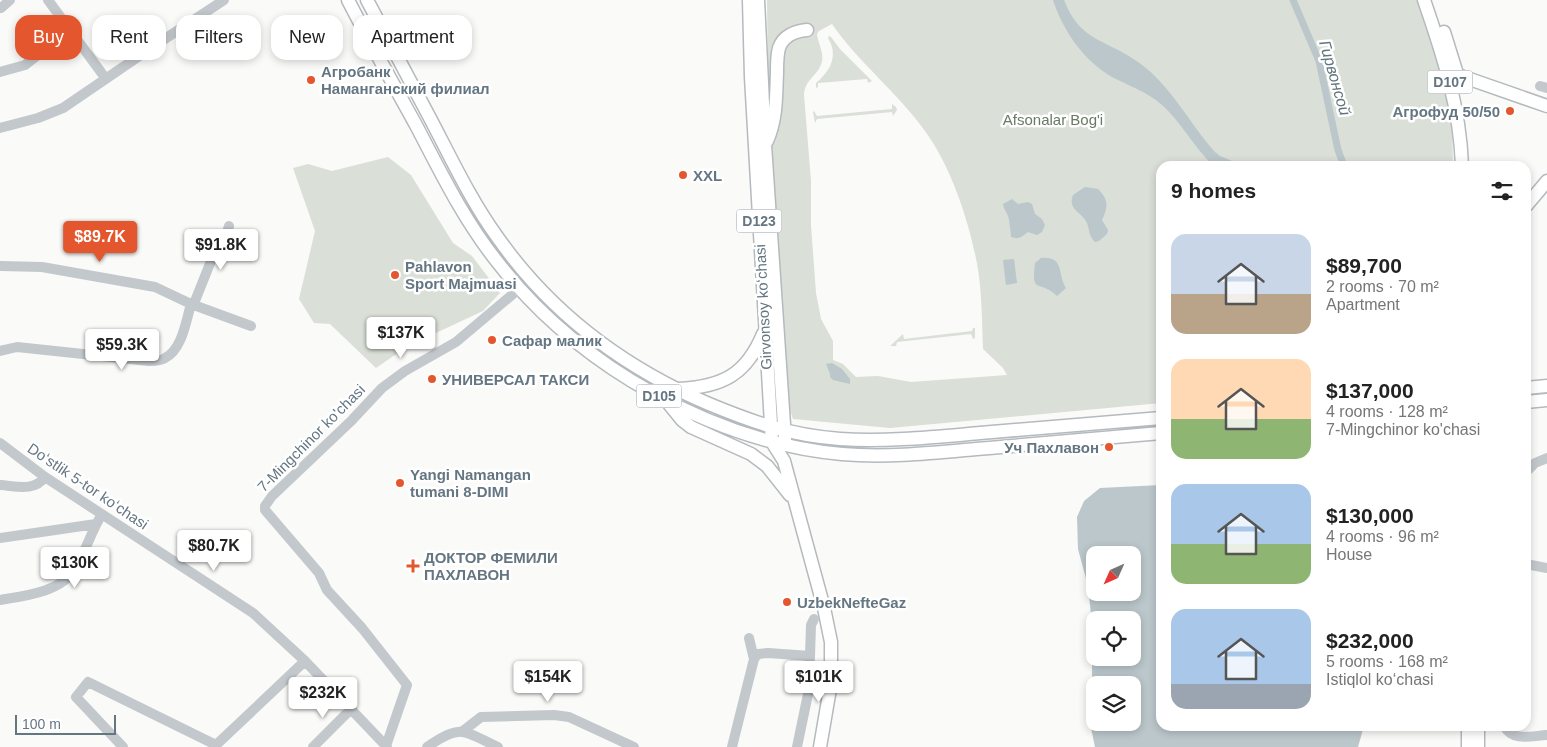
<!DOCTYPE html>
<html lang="en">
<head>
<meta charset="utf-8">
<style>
	:root { --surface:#fff; --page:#f6f6f6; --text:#222; --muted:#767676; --accent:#e4572e }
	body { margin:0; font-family:Helvetica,sans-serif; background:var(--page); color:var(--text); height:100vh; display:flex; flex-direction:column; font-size:19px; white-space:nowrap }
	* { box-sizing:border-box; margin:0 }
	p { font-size:16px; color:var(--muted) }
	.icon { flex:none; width:28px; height:28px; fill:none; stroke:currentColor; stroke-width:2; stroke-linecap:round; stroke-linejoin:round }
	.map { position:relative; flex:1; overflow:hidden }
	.details { position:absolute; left:1156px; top:161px; width:375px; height:570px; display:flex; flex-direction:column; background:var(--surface); border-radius:15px; box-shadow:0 2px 8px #0003 }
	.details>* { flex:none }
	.banner { position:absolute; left:15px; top:15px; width:475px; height:45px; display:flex; gap:10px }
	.needle { width:32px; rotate:225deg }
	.controls { position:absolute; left:1086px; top:546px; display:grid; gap:10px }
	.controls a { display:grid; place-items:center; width:55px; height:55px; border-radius:10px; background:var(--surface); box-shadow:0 2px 8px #0003; font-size:25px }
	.scale { position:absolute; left:15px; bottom:12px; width:101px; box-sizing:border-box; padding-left:5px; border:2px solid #657683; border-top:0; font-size:14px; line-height:18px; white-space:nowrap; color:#657683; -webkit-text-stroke:4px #fff; paint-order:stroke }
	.price { position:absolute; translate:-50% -42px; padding:0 11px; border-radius:5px; background:#fff; color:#222; font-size:16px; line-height:32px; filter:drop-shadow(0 1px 2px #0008) }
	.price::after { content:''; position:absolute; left:50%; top:30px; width:15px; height:11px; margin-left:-8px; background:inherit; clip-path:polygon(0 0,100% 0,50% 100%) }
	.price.selected { background:var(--accent); color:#fff }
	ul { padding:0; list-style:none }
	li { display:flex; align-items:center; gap:15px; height:125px; padding:0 15px }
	li span { display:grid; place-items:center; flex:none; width:140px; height:100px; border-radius:15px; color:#555 }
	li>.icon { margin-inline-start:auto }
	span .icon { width:60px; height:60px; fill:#fffc; stroke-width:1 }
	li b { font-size:21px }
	h2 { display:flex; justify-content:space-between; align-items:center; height:60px; padding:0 15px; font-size:21px }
	.tag { padding:0 18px; border-radius:15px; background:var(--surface); box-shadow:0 2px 8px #0003; font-size:18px; line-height:45px }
	.tag.selected { background:var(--accent); color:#fff }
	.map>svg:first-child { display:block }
</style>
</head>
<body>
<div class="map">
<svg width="1547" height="747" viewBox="0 0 1547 747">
	<rect width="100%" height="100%" fill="#fafaf8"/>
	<path fill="#dadfd7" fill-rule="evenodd" d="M767,0h651l12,34 22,86 1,46h-292v237l-271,25 -97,-9 -8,-25 -17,-323zM832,24c27,39 65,68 93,107 27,37 45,93 53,138 4,27 4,53 5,80l20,19 4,7 -96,7 -33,-6 -22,1 -13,-13 -10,-4v-19l-12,-22 -5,-26 -5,-68v-44l-7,-86c1,-17 15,-19 18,-34 2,-8 -4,-18 -5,-27l2,-3z
		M829,36l2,1 9,12 32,32 -4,2 -1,-4 -49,4v4l-2,1v-5c14,-12 23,-27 12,-45z
		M892,104l4,3 1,3 -4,6 -1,-4 -75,7 -2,4 -2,-11 1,-1 3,5 75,-7z
		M388,157l23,18 42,68 19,13 28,37 -17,18 -75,35 -32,22 -46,-44 -16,-1 -15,-24 16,-68 -22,-63 15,-4 24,7z
		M973,328h2v10l-2,1 -2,-5 -74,8 -1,4h-6l13,-12 1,5 68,-8z"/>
	<path fill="#bbc7cb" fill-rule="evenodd" d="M1053,0h11c16,42 42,39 74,62 33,23 51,61 77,90l5,4 24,10h-30c-20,-18 -32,-43 -52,-61 -14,-13 -33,-19 -50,-28 -28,-16 -49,-46 -59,-77z
		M1085,187l13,2c11,11 10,18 4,31l6,10 -1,4 -8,7 -4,1c-7,-7 -5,-11 -8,-19 -5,-11 -20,-13 -14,-28z
		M1012,199l6,5 10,-2 4,2 3,10 7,5 3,6 -3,7 -5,3 -9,-3c-7,5 -9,8 -17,5 0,-4 -2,-19 -3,-21 -2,-5 -4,-6 -5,-12z
		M1041,258c24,-2 16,16 25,30l-9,8c-18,-17 -26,0 -22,-33z
		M1014,259l3,24 -11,2 -3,-25z
		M832,363l10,6 8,10v5l-17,-4 -3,-3v-3l-4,-10z
		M1161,485v241h203l-6,21h-263l-8,-38 5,-30v-55l-4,-38 -10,-37 -1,-32 7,-16 16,-13zM1095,555h37v37h-37zM1095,620h37v38h-37zM1095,685h37v37h-37z"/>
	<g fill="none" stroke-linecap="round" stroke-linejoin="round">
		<path stroke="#bbc7cb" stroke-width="7" d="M1293,0l26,61 19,89 6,16"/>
		<g stroke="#b5babe" stroke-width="15">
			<path id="major" d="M348,0c22,43 46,85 69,127 25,48 48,95 82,137 80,102 214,178 343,190 44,4 90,-1 134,-5 62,-5 124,-11 185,-16
				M367,0c21,40 43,80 64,120 21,40 40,81 67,118 53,75 127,130 211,166 46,19 80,31 131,35 46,3 94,-2 140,-6 61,-5 121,-10 181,-15
				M749,0l2,77 21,365 12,19 40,147 7,34v41l-11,64
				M758,0l7,145 20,294
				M1424,0c19,55 36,107 38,166
				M1444,32l14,45
				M1451,74l7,1 89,31
				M767,141c10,-22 9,-46 10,-69 0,-8 0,-17 2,-24 4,-12 16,-17 28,-18
				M1526,206l21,-25
				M1526,388l21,-2
				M678,389c44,-2 68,-14 85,-55
				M1526,402l21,-2
				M669,404l13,16 9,7 60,27 16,12 23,29
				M1468,747v-21
				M1478,747v-21"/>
		</g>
		<path stroke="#c3c8cc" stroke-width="10" d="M48,0l58,79
			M1,8l9,-8
			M0,72l25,-7 45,-35
			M1540,86l7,2
			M0,128l38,-10 25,-10 88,-60 73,-48
			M0,266l42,1 113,20 36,17 60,22
			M0,351l17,-4 132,14c6,0 12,0 16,-3 17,-8 21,-37 26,-54l4,-3 18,-45 4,-5 5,-2 7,-23
			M0,443l45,34 208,136 52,48 82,86
			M1526,472l9,-9 12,-5
			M0,485c16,1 34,7 45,-8
			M0,538l96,-14
			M1526,564l21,4
			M0,600c23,-4 61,-8 74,-30 11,-17 17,-38 28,-56
			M749,638l5,21
			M1504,726c9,16 27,10 43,9
			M463,731l18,-14 73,-2 15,2 65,30
			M386,746l21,-61 -45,-57 -35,-38 -8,-17 -54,-63v-4l7,-10 80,-76 30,-32 23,-17 51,-29 63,-53
			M123,747l-47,-50 12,-15 128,63
			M214,747l91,-86
			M313,747l38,-38
			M427,747c34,-24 36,-16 71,0
			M732,747l22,-88 4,-5 10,-1 42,3 1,-31 3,-6
			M797,747l11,-53 2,-38"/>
		<use href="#major" stroke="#fff" stroke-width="12"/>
	</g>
	<g fill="#e4572e" stroke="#fff" stroke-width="2">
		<circle cx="311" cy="80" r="5"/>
		<circle cx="1510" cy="111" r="5"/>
		<circle cx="683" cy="175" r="5"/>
		<circle cx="395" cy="275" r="5"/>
		<circle cx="492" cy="340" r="5"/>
		<circle cx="432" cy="379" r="5"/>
		<circle cx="1109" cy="447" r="5"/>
		<circle cx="400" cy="483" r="5"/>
		<path d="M410.5 558.5h5v5h5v5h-5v5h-5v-5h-5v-5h5z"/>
		<circle cx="787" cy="602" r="5"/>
	</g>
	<g text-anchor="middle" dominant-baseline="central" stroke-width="5" stroke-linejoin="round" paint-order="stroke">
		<g fill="#fff" stroke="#939fa8" stroke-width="1">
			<rect x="1427.5" y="70.5" width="45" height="23" rx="4"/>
			<rect x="736.5" y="209.5" width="45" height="23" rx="4"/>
			<rect x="636.5" y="384.5" width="45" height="23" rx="4"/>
		</g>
		<g font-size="14" font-weight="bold" fill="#657683">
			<text x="1450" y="82">D107</text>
			<text x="759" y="221">D123</text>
			<text x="659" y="396">D105</text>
		</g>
		<g font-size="15" font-weight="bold" fill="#657683" stroke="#fff" text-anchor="start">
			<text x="321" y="71">Агробанк<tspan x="321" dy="17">Наманганский филиал</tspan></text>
			<text x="1500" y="111" text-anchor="end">Агрофуд 50/50</text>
			<text x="693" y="175">XXL</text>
			<text x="405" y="266">Pahlavon<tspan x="405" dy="17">Sport Majmuasi</tspan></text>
			<text x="502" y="340">Сафар малик</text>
			<text x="442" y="379">УНИВЕРСАЛ ТАКСИ</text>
			<text x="1099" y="447" text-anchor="end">Уч Пахлавон</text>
			<text x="410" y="474">Yangi Namangan<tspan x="410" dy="17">tumani 8-DIMI</tspan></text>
			<text x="424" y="557">ДОКТОР ФЕМИЛИ<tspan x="424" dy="17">ПАХЛАВОН</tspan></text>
			<text x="797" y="602">UzbekNefteGaz</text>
		</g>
		<g font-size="15" fill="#687a64" stroke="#fff">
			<text x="1053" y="119">Afsonalar Bog'i</text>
		</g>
		<g font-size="15" fill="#657683" stroke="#fff">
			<text transform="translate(763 307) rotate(-93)">Girvonsoy koʻchasi</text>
			<text transform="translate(311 438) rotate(-45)">7-Mingchinor ko'chasi</text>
			<text transform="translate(88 486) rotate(34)">Doʻstlik 5-tor koʻchasi</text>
		</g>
		<g font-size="16" font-style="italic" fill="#60757c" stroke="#fff">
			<text transform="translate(1335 78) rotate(74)">Гирвонсой</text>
		</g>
	</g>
</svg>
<div class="controls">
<a><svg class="needle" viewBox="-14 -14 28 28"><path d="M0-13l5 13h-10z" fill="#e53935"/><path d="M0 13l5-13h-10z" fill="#767676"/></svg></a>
<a><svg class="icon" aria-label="locate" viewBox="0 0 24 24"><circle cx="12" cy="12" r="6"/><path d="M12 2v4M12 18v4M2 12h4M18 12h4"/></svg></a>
<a><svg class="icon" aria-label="layers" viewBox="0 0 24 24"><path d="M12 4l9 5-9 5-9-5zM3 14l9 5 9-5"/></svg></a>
</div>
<div class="scale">100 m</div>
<b class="price selected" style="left:100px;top:263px">$89.7K</b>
<b class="price" style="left:221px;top:271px">$91.8K</b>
<b class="price" style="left:401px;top:359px">$137K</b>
<b class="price" style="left:122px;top:371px">$59.3K</b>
<b class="price" style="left:214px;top:572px">$80.7K</b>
<b class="price" style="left:75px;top:589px">$130K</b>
<b class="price" style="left:548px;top:703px">$154K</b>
<b class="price" style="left:819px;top:703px">$101K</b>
<b class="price" style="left:323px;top:719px">$232K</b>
<div class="banner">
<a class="tag selected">Buy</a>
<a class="tag">Rent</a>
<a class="tag">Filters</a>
<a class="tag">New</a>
<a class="tag">Apartment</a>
</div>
<section class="details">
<h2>9 homes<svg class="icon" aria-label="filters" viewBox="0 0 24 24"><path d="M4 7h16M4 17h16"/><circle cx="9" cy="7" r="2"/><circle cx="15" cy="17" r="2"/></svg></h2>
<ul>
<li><span style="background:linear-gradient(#c9d6e8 60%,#b9a48a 0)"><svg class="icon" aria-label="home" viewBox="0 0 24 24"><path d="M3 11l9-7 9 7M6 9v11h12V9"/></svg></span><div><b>$89,700</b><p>2 rooms · 70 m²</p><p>Apartment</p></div></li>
<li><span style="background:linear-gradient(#ffd9b3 60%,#8fb573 0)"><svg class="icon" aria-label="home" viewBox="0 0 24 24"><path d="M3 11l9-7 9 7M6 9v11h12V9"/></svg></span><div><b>$137,000</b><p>4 rooms · 128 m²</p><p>7-Mingchinor ko'chasi</p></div></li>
<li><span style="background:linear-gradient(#a9c7e8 60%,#8fb573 0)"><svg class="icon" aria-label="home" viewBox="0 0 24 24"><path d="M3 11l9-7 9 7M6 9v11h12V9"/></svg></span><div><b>$130,000</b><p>4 rooms · 96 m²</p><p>House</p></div></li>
<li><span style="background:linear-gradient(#a9c7e8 75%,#9aa5b1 0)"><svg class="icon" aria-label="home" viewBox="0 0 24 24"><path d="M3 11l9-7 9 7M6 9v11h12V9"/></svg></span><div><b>$232,000</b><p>5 rooms · 168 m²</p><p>Istiqlol ko‘chasi</p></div></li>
</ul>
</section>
</div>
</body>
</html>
